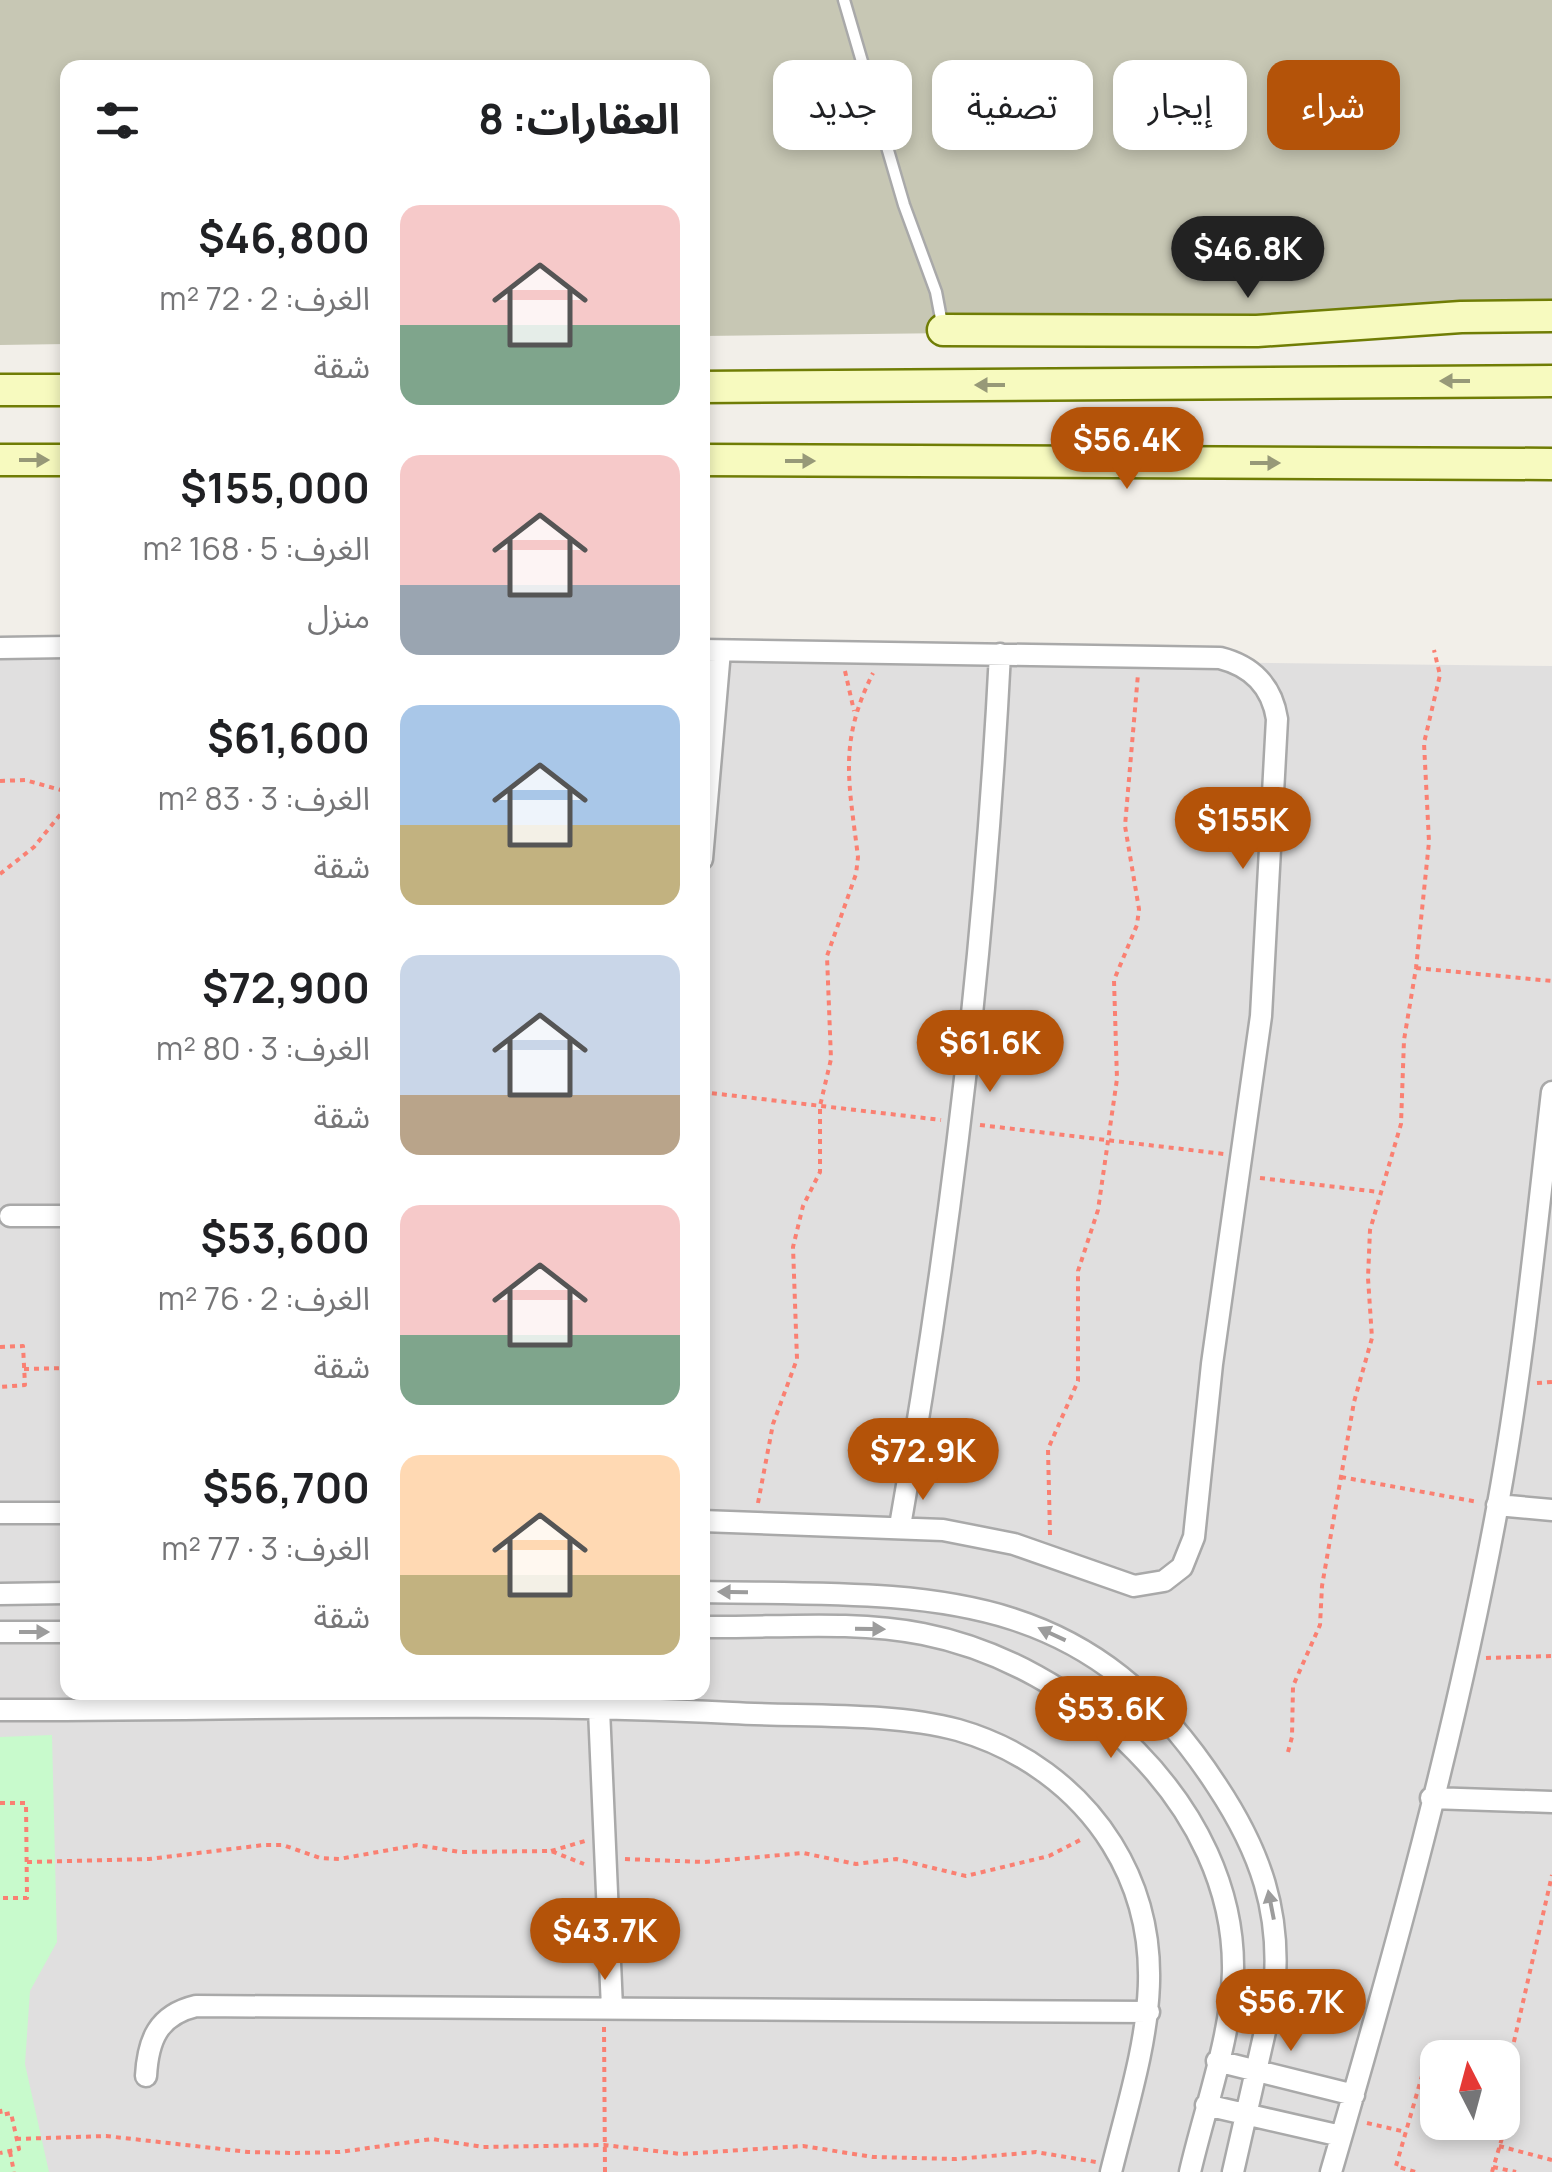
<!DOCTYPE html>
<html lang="ar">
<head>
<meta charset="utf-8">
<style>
	:root { --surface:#fff; --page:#f6f6f6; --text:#202124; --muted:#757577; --accent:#b45309 }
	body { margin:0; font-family:Manrope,"Noto Sans Arabic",sans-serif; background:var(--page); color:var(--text); direction:rtl; height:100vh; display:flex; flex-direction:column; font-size:38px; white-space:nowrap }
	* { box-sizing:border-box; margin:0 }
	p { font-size:32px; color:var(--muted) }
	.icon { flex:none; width:55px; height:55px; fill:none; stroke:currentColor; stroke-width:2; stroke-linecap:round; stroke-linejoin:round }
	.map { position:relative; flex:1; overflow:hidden; direction:ltr }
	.panel { position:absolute; left:60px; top:60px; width:650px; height:1640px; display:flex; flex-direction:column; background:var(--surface); border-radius:20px; box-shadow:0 5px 15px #0003; direction:rtl }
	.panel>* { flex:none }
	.guide { position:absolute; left:740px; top:60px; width:660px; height:90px; direction:rtl; display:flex; gap:20px }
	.needle { width:65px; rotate:354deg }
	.controls { position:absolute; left:1420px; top:2040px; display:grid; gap:20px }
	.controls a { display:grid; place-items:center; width:100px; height:100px; border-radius:20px; background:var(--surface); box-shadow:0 5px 15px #0003; font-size:50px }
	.price { position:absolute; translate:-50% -85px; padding:0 22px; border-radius:35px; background:var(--accent); color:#fff; font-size:32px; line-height:65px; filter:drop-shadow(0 2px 5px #0008) }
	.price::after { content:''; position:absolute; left:50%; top:60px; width:30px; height:22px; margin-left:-15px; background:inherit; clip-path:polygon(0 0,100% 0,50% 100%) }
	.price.active { background:#222; color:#fff }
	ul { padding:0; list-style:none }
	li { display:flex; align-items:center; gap:30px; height:250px; padding:0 30px }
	li span { display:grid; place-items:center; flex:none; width:280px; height:200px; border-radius:20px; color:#555 }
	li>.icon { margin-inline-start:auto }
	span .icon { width:120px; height:120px; fill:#fffc; stroke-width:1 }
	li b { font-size:42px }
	h2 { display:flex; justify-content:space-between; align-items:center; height:120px; padding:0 30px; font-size:42px }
	.chip { padding:0 35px; border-radius:20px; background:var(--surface); box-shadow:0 5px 15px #0003; font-size:35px; line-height:90px }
	.chip.active { background:var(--accent); color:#fff }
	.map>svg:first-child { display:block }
</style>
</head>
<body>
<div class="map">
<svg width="1552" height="2172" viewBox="0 0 1552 2172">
	<rect width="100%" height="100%" fill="#f2efe9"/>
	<path fill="#e0dfdf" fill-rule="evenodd" d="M0,650l67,1 1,1041h634l1,-1035 849,9v1506h-1552zM1438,2058h64v64h-64z"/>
	<path fill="#c7c7b4" d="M0,0h1552v326l-849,10 -1,-268h-634l-1,276 -67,1z"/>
	<path fill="#c8facc" d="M52,1735l5,207 -27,49 -5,73 24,108h-49v-435z"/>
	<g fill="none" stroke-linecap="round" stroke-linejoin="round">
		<g stroke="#a9a9a9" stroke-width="15">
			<path id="lane" d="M844,0l60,205 32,87 7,37"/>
		</g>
		<g stroke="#a9a9a9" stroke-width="25">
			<path id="street" d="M0,648l68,-1
				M702,650l518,8c32,8 52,28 57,61l-16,297 -49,348 -18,173 -12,30 -18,14 -30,5 -120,-42 -71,-14 -241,-9
				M702,859l18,-208
				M10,1216h58
				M1497,1505l55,5
				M0,1513h68
				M900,1526c51,-289 85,-578 100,-872
				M702,1592c219,4 381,-13 515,194 43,65 65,126 57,206l-41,180
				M0,1594l68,-1
				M702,1627c72,1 150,-7 221,7 153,30 313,171 310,338 -2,66 -28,135 -43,200
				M0,1632h68
				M599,1709l13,299
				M0,1710c244,0 489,-9 732,3 71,4 158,-1 226,17 63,18 119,58 154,114 68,109 27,214 -1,328
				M1431,1798l121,4
				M1217,2061l137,34
				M146,2076c2,-36 12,-61 50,-70l953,6
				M1206,2105l135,31
				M1331,2172c64,-219 126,-443 167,-668 25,-137 38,-274 54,-412"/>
		</g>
		<g stroke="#707d05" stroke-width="35">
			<path id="secondary" d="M943,330l314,1 204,-14 91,-1
				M702,387l850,-6
				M0,390h68
				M0,460h68
				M702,460l850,4"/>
		</g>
		<path stroke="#fa8072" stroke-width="4" stroke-dasharray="5 5" stroke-linecap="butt" d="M845,671l9,40
			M0,781l25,-1 43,12
			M0,874l34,-27 34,-42
			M1416,968l136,13
			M702,1092l239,28
			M980,1125l244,29
			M1260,1178l119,14
			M0,1347l23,-1 2,39 -25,2
			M24,1369l44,-1
			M1537,1383l15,-1
			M1341,1477l137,25
			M758,1503l15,-79 24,-65 -4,-112 10,-41 17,-34v-66l11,-47 -4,-103 29,-82 2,-17c-9,-75 -20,-114 15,-184
			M1050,1535l-2,-86 30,-68v-110l20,-61 19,-131 -3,-99 23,-55 2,-16 -14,-83 13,-152
			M1486,1658l66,-2
			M1288,1752l4,-15 1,-51 27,-61 2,-39 32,-184 18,-64 -4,-60 2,-48 31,-106 3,-84 12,-72 13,-126 -5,-99 16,-68 -6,-25
			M0,1803h26l1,95h-27
			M551,1851l34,-10
			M625,1859l79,3 99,-9 53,11 40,-5 70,17 83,-20 35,-18
			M27,1862l122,-3 115,-14h19l37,13 19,1 78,-14 43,7 91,-1 33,13
			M604,2027l1,145
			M1505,2081l47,-206
			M0,2109l1,6 10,-2 8,36 -19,4
			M1367,2123l39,9
			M16,2139l90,-3 142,16 46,1 46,-1 92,-13 51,8 121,-2 77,9 122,-8 70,11 83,2 80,-7 60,10
			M1499,2146l53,14
			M10,2152l4,20
			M1493,2167l23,5
			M1415,2172l-19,-6 30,-104 12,3
			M1492,2172l26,-88 -16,-4"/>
		<use href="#lane" stroke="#fff" stroke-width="10"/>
		<use href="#street" stroke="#fff" stroke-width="20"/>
		<use href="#secondary" stroke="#f7fabf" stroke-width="30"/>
	</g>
	<defs><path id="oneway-solid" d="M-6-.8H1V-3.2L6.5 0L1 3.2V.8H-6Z" transform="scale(2.5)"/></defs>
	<g fill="#979978">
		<use href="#oneway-solid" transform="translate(1455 381) rotate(180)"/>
		<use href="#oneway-solid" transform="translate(990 385) rotate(180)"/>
		<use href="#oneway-solid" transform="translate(34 460)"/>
		<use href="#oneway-solid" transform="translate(800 461)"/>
		<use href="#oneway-solid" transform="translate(1265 463)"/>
	</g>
	<g fill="#9c9c9c">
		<use href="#oneway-solid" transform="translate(733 1592) rotate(-179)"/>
		<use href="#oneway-solid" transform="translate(870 1629) rotate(1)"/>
		<use href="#oneway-solid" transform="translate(34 1632)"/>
		<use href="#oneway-solid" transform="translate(1052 1634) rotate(-155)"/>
		<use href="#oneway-solid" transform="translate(1271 1905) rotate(-101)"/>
	</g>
</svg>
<div class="controls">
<a><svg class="needle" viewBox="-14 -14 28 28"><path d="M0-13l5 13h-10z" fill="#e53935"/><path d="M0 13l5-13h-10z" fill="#757577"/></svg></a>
</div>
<b class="price active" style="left:1248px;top:301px">$46.8K</b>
<b class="price" style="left:1127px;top:492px">$56.4K</b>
<b class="price" style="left:1243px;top:872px">$155K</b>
<b class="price" style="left:990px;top:1095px">$61.6K</b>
<b class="price" style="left:923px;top:1503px">$72.9K</b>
<b class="price" style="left:1111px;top:1761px">$53.6K</b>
<b class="price" style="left:605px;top:1983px">$43.7K</b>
<b class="price" style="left:1291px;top:2054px">$56.7K</b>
<div class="guide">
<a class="chip active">شراء</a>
<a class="chip">إيجار</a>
<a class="chip">تصفية</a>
<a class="chip">جديد</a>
</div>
<section class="panel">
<h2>العقارات: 8<svg class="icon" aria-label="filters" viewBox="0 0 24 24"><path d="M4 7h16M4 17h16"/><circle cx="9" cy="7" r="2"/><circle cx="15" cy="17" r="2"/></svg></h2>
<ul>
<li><span style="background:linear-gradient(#f6c9c9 60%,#7fa58c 0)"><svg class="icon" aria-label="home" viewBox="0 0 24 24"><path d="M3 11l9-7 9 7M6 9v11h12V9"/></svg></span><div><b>$46,800</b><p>الغرف: 2 · 72 m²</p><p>شقة</p></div></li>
<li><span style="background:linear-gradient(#f6c9c9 65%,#9aa5b1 0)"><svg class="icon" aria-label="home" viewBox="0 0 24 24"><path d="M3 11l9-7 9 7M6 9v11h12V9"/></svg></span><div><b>$155,000</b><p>الغرف: 5 · 168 m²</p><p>منزل</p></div></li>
<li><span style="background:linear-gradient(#a9c7e8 60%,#c2b280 0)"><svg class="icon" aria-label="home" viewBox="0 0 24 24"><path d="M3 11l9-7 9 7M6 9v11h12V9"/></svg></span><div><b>$61,600</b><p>الغرف: 3 · 83 m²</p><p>شقة</p></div></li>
<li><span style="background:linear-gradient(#c9d6e8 70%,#b9a48a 0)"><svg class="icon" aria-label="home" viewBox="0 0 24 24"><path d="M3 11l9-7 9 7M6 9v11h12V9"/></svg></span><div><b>$72,900</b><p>الغرف: 3 · 80 m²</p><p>شقة</p></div></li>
<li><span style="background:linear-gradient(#f6c9c9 65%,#7fa58c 0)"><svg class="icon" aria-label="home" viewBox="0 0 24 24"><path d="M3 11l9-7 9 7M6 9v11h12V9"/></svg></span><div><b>$53,600</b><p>الغرف: 2 · 76 m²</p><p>شقة</p></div></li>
<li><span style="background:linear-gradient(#ffd9b3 60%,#c2b280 0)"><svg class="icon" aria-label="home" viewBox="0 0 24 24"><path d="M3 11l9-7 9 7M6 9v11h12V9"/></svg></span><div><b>$56,700</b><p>الغرف: 3 · 77 m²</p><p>شقة</p></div></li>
</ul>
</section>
</div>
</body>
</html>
